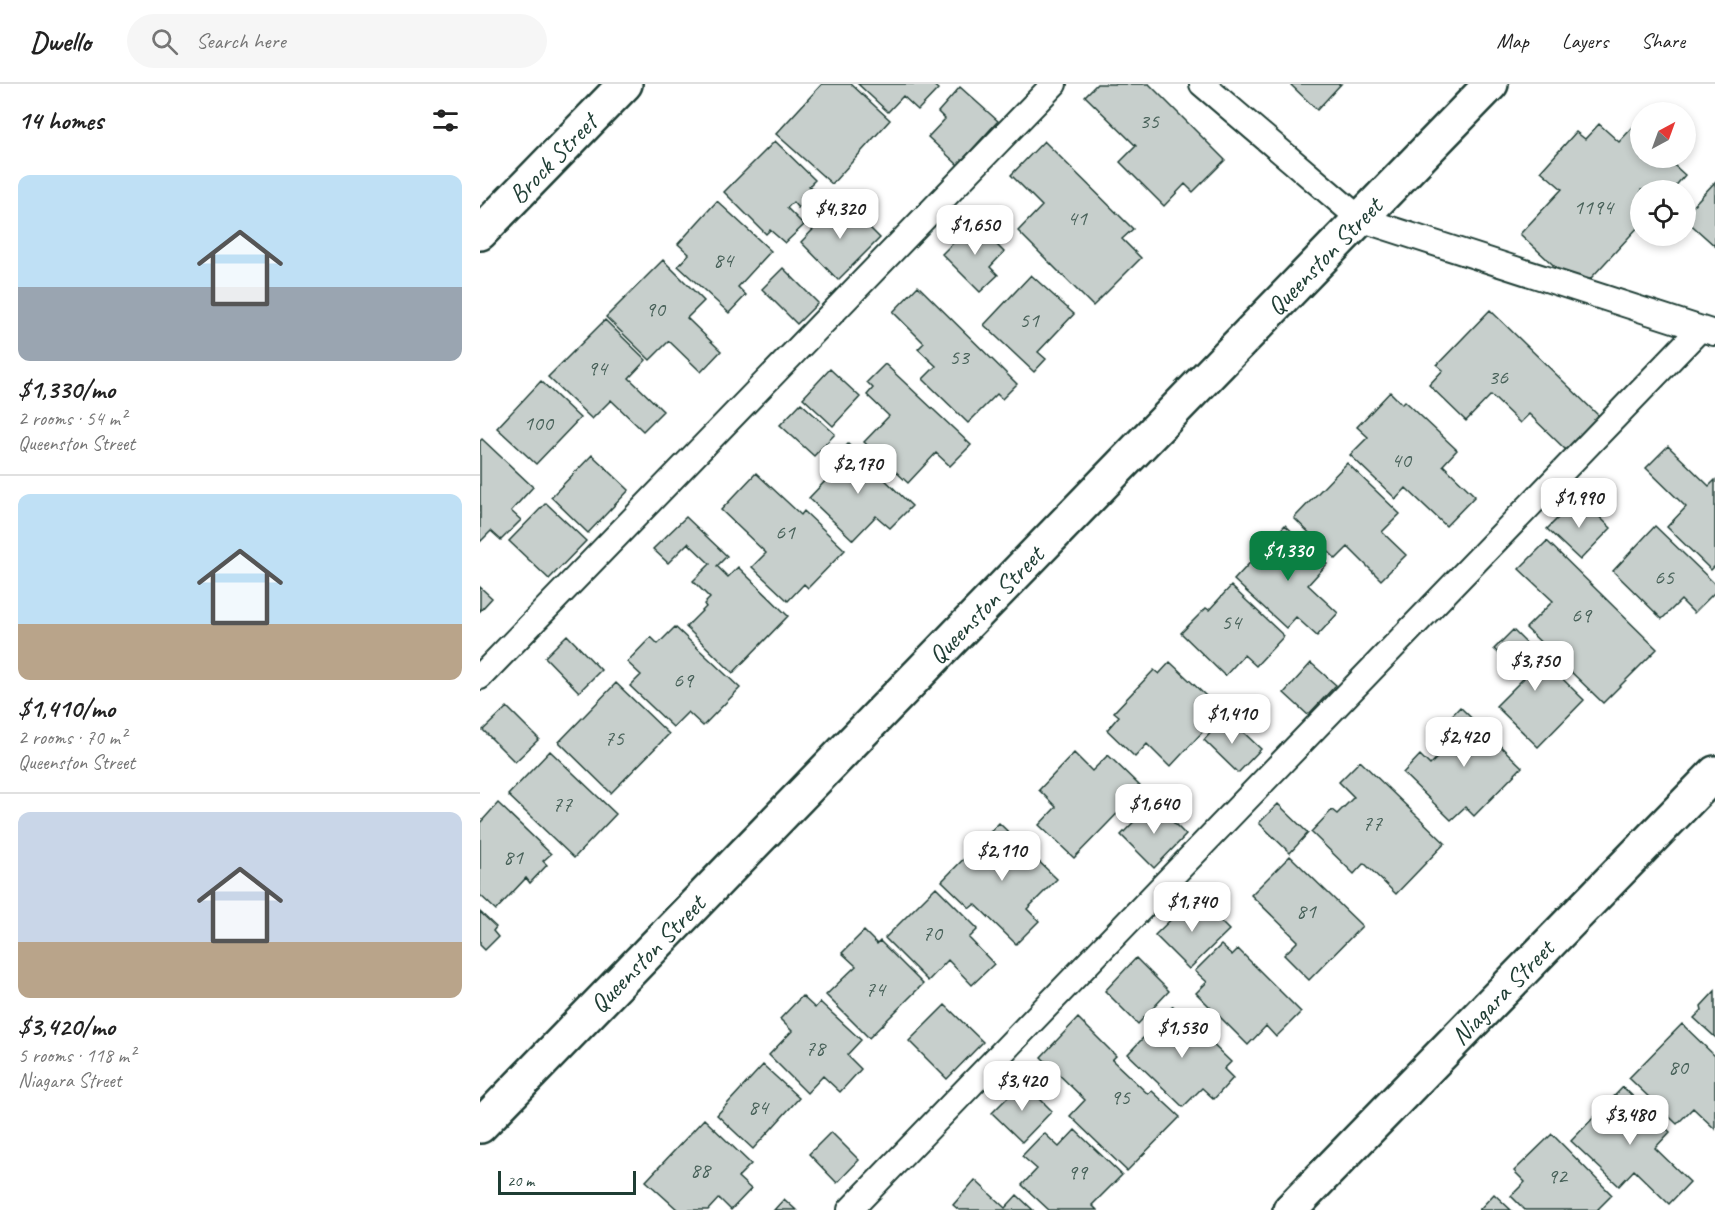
<!DOCTYPE html>
<html lang="en">
<head>
<meta charset="utf-8">
<style>
	:root { --surface:#fff; --page:#f6f6f6; --text:#222; --muted:#767676; --line:#e0e0e0; --accent:#0b8043 }
	body { margin:0; font-family:Caveat,sans-serif; background:var(--page); color:var(--text); height:100vh; display:flex; flex-direction:column; font-size:22px; white-space:nowrap }
	* { box-sizing:border-box; margin:0 }
	p { font-size:20px; color:var(--muted) }
	.icon { flex:none; width:33px; height:33px; fill:none; stroke:currentColor; stroke-width:2; stroke-linecap:round; stroke-linejoin:round }
	.map { position:relative; flex:1; overflow:hidden }
	.side { display:flex; flex-direction:column; background:var(--surface); width:480px }
	.side>* { flex:none }
	.needle { width:39px; rotate:41deg }
	.controls { position:absolute; left:1150px; top:18px; display:grid; gap:12px }
	.controls a { display:grid; place-items:center; width:66px; height:66px; border-radius:50%; background:var(--surface); box-shadow:0 3px 9px #0003; font-size:30px }
	.scale { position:absolute; left:18px; bottom:15px; width:138px; box-sizing:border-box; padding-left:6px; border:3px solid #1f3d34; border-top:0; font-size:16px; line-height:21px; white-space:nowrap; color:#1f3d34; -webkit-text-stroke:4px #fff; paint-order:stroke }
	.price { position:absolute; translate:-50% -51px; padding:0 14px; border-radius:12px; background:#fff; color:#222; font-size:20px; line-height:39px; filter:drop-shadow(0 2px 3px #0008) }
	.price::after { content:''; position:absolute; left:50%; top:36px; width:18px; height:14px; margin-left:-9px; background:inherit; clip-path:polygon(0 0,100% 0,50% 100%) }
	.price.active { background:var(--accent); color:#fff }
	ul { padding:0; list-style:none }
	li { display:grid; align-content:center; gap:12px; height:318px; padding:0 18px }
	li+li { border-top:2px solid var(--line) }
	li span { display:grid; place-items:center; height:186px; border-radius:12px; color:#555 }
	li>.icon { margin-inline-start:auto }
	span .icon { width:108px; height:108px; fill:#fffc; stroke-width:1 }
	li b { font-size:26px }
	h2 { display:flex; justify-content:space-between; align-items:center; height:72px; padding:0 18px; font-size:26px }
	header { display:flex; align-items:center; gap:36px; box-sizing:border-box; height:84px; padding:0 30px; background:var(--surface); border-bottom:2px solid var(--line) }
	header strong { font-size:28px }
	nav { display:flex; gap:33px; margin-inline-start:auto; font-size:21px }
	.search { width:420px; height:54px; background:var(--page); display:flex; align-items:center; gap:15px; box-sizing:border-box; padding:0 21px; border-radius:33px; color:var(--muted); font-size:22px }
	main { display:flex; flex:1; min-height:0 }
	.map>svg:first-child { display:block }
</style>
</head>
<body>
<header>
<strong>Dwello</strong>
<div class="search"><svg class="icon" aria-label="search" viewBox="0 0 24 24"><circle cx="10" cy="10" r="6"/><path d="M15 15l6 6"/></svg>Search here</div>
<nav><a>Map</a><a>Layers</a><a>Share</a></nav>
</header>
<main>
<section class="side">
<h2>14 homes<svg class="icon" aria-label="filters" viewBox="0 0 24 24"><path d="M4 7h16M4 17h16"/><circle cx="9" cy="7" r="2"/><circle cx="15" cy="17" r="2"/></svg></h2>
<ul>
<li><span style="background:linear-gradient(#bfe0f5 60%,#9aa5b1 0)"><svg class="icon" aria-label="home" viewBox="0 0 24 24"><path d="M3 11l9-7 9 7M6 9v11h12V9"/></svg></span><div><b>$1,330/mo</b><p>2 rooms · 54 m²</p><p>Queenston Street</p></div></li>
<li><span style="background:linear-gradient(#bfe0f5 70%,#b9a48a 0)"><svg class="icon" aria-label="home" viewBox="0 0 24 24"><path d="M3 11l9-7 9 7M6 9v11h12V9"/></svg></span><div><b>$1,410/mo</b><p>2 rooms · 70 m²</p><p>Queenston Street</p></div></li>
<li><span style="background:linear-gradient(#c9d6e8 70%,#b9a48a 0)"><svg class="icon" aria-label="home" viewBox="0 0 24 24"><path d="M3 11l9-7 9 7M6 9v11h12V9"/></svg></span><div><b>$3,420/mo</b><p>5 rooms · 118 m²</p><p>Niagara Street</p></div></li>
</ul>
</section>
<div class="map">
<svg width="1235" height="1126" viewBox="0 0 1235 1126">
	<rect width="100%" height="100%" fill="#fff"/>
	<filter id="ink" filterUnits="userSpaceOnUse"><feTurbulence type="fractalNoise" baseFrequency=".0167" numOctaves="2"/><feDisplacementMap in="SourceGraphic" scale="12" xChannelSelector="R" yChannelSelector="G"/><feConvolveMatrix kernelMatrix="1 2 1 2 8 2 1 2 1" color-interpolation-filters="sRGB"/></filter>
	<g filter="url(#ink)">
		<path fill="#c7cfcc" stroke="#1f3d34" stroke-width="1.5" d="M342,0h29l39,36 -58,64 -56,-50z
			M378,0h74l6,5 -20,21 -15,-14 -15,16z
			M617,0h52l76,76 -32,32 -8,-8 -21,22 -44,-44 16,-16 -51,-50z
			M810,0h51l-24,26z
			M480,3l38,34 -40,44 -30,-28 17,-18 -7,-7z
			M1119,40l20,18 14,-15 8,7v24h25l19,17 -13,15h-31v34l-61,66 -60,-56 42,-45 -21,-18 35,-39 9,7z
			M295,57l40,39 -6,6 5,4 -16,18 -5,-6 -6,6 17,17 -19,18 -15,-13 -4,4 -42,-42z
			M564,57l89,88 -11,10 19,19 -48,48 -75,-75 24,-25 -31,-31z
			M1235,98v64l-29,-26v-7z
			M362,116l38,38 -42,42 -37,-38z
			M237,117l54,50 -33,36 8,8 -17,18 -51,-47 11,-12 -11,-10z
			M494,138l30,30 -14,15 8,8 -18,17 -38,-38z
			M183,176l41,41 -17,17 34,33 -20,21 -32,-31 -19,19 -44,-43z
			M303,184l35,35 -21,21 -35,-35z
			M551,191l43,39 -36,38 8,7 -12,13 -50,-47z
			M438,202l99,98 -15,15 -5,-5 -29,29 -45,-44 13,-13 -18,-17 6,-6 -31,-31z
			M1010,226l109,106 -33,34 -37,-36 -9,9 -29,-28 -25,26 -37,-36 14,-15 -6,-5z
			M125,236l41,40 -17,18 34,33 -20,20 -32,-31 -19,19 -44,-42z
			M405,280l86,81 -21,21 -14,-13 -28,30 -44,-41 25,-26 -22,-21 6,-7 -6,-6z
			M350,285l30,28 -27,29 -30,-28z
			M61,297l39,37 -44,46 -39,-36z
			M910,308l12,12 3,-3 52,49 -14,15 32,31 -29,30 -40,-38 -10,11 -46,-44 18,-18 -11,-10z
			M321,319l34,31 -21,22 -34,-31z
			M2,355l51,48 -22,24 10,9 -20,20 -10,-9 -11,11v-101z
			M368,360l64,62 -22,22 -14,-12 -23,24 -44,-42 20,-21 -7,-5z
			M1188,362l41,40 6,-6v86l-4,4 -44,-43 19,-20 -40,-39z
			M112,371l37,35 -41,43 -37,-36z
			M867,379l53,51 -18,18 24,23 -25,25 -33,-33 -12,12 -42,-41z
			M276,389l45,42 3,-4 41,39 -37,38 -4,-4 -16,17 -36,-34 14,-14 -45,-43z
			M1099,413l32,31 -31,32 -33,-31z
			M66,419l40,38 -37,38 -40,-38z
			M206,433l41,39 -10,10 11,11 10,-10 50,49 -55,57 -47,-46 20,-20 -2,-3 6,-6 -17,-17 17,-17 -22,-21 -20,20 -15,-14z
			M805,441l42,39 -19,21 30,28 -21,23 -21,-19 -10,11 -52,-48z
			M1175,442l60,58v8l-21,21 -13,-13 -19,19 -49,-48z
			M1067,457l110,108 -54,54 -77,-75 27,-27 -34,-32z
			M751,502l53,50 -28,30 -12,-11 -19,21 -44,-43 25,-25 3,2z
			M0,503l12,11 -12,13z
			M195,543l65,61 -37,38 -15,-14 -15,15 -43,-41 11,-11 -14,-13 24,-25 7,7z
			M1033,546l71,70 -46,47 -42,-41 28,-28 -30,-29z
			M87,551l34,35 -22,22 -34,-35z
			M690,578l52,49 -52,56 -23,-23 -12,13 -28,-27 12,-14 -5,-4 40,-42 5,4z
			M831,579l25,22 -28,30 -24,-22z
			M136,599l53,51 -58,59 -52,-51z
			M27,623l32,32 -24,23 -32,-32z
			M980,623l62,60 -48,49 -9,-9 -14,13 -48,-47 17,-18 10,10 19,-20 -13,-13z
			M746,632l35,33 -23,24 -34,-33z
			M70,667l66,63 -42,44 -66,-63z
			M594,669l18,18 16,-16 34,33 -68,70 -35,-33 17,-18 -17,-17z
			M880,677l85,82 -49,51 -32,-31 -10,11 -43,-42 21,-22 5,4 17,-17 -15,-15z
			M673,718l33,33 -32,33 -33,-33z
			M18,719l53,51 -8,7 4,4 -17,18 -4,-5 -30,32 -16,-15v-72z
			M798,720l30,29 -18,20 -31,-30z
			M519,739l58,56 -30,30 12,12 -23,23 -41,-40 -5,4 -28,-27z
			M810,772l72,70 -53,54 -25,-25 14,-14 -47,-46z
			M456,803l42,42 -9,9 25,26 -22,21 -24,-25 -20,21 -43,-43z
			M715,812l34,34 -40,39 -34,-34z
			M0,828l16,15 -3,4 5,6 -13,13 -5,-5z
			M384,847l13,13 3,-3 43,43 -54,54 -43,-43 30,-29 -14,-13z
			M741,861l11,10 6,-6 63,63 -25,25 -10,-11 -18,19 -52,-52 11,-11 -12,-11z
			M656,874l33,33 -31,33 -33,-33z
			M1235,907v46l-21,-19 8,-8 -1,-4z
			M322,912l13,12 5,-6 41,38 -14,15 14,14 -21,23 -17,-16 -16,17 -38,-38 23,-24 -12,-12z
			M465,921l38,37 -36,37 -38,-38z
			M693,922l58,56 -7,7 9,9 -19,21 -12,-11 -19,19 -55,-53z
			M598,934l38,38 -4,4 36,34 4,-3 28,26 -53,54 -57,-55 15,-16 -44,-43z
			M1202,940l33,32v73l-22,-21 -16,16 -48,-46z
			M283,981l36,33 -46,51 -36,-34z
			M543,998l29,29 -30,31 -30,-29z
			M1143,1003l47,45 -15,16 35,34 -21,22 -35,-34 -15,16 -48,-45z
			M224,1035l47,45 -13,13 13,12 -20,21 -12,-12 -11,12h-30l-32,-29z
			M595,1046l47,45 -30,30 5,5h-48l-27,-25 15,-16 -15,-13 22,-23 15,14z
			M351,1048l28,28 -22,23 -28,-29z
			M1072,1050l60,61 -14,14 1,1h-74l-14,-14 14,-14 -11,-11z
			M495,1096l30,28 12,-13 16,15h-74l-6,-5z
			M1014,1110l17,16h-32z
			M304,1115l12,11h-22z"/>
		<g fill="none" stroke-linecap="round" stroke-linejoin="round">
			<g stroke="#1f3d34" stroke-width="28">
				<path id="lane" d="M722,0l158,135 354,114
					M0,593l574,-593
					M370,1126l850,-881"/>
			</g>
			<g stroke="#1f3d34" stroke-width="38">
				<g id="street">
					<path id="s1" d="M0,149l145,-149"/>
					<path id="s2" d="M0,1042l1011,-1042"/>
					<path id="s3" d="M810,1126l425,-437"/>
				</g>
			</g>
			<use href="#lane" stroke="#fff" stroke-width="24"/>
			<use href="#street" stroke="#fff" stroke-width="33"/>
		</g>
	</g>
	<g text-anchor="middle" dominant-baseline="central" stroke-width="4.5" stroke-linejoin="round" paint-order="stroke">
		<g font-size="22" fill="#49625a">
			<text x="669" y="37">35</text>
			<text x="1113" y="123">1194</text>
			<text x="597" y="134">41</text>
			<text x="243" y="176">84</text>
			<text x="175" y="225">90</text>
			<text x="549" y="236">51</text>
			<text x="479" y="273">53</text>
			<text x="117" y="284">94</text>
			<text x="1018" y="293">36</text>
			<text x="58" y="339">100</text>
			<text x="921" y="376">40</text>
			<text x="305" y="448">61</text>
			<text x="1184" y="493">65</text>
			<text x="1101" y="531">69</text>
			<text x="751" y="538">54</text>
			<text x="203" y="596">69</text>
			<text x="134" y="654">75</text>
			<text x="82" y="720">77</text>
			<text x="892" y="739">77</text>
			<text x="33" y="773">81</text>
			<text x="826" y="827">81</text>
			<text x="452" y="849">70</text>
			<text x="395" y="905">74</text>
			<text x="335" y="964">78</text>
			<text x="1198" y="983">80</text>
			<text x="640" y="1013">95</text>
			<text x="278" y="1023">84</text>
			<text x="220" y="1086">88</text>
			<text x="597" y="1088">99</text>
			<text x="1077" y="1092">92</text>
		</g>
		<g font-size="26" fill="#1f3d34" stroke="#fff">
			<text stroke="none"><textPath href="#s1" startOffset="104">Brock Street</textPath></text>
			<text stroke="none"><textPath href="#s2" startOffset="1212">Queenston Street</textPath></text>
			<text stroke="none"><textPath href="#s2" startOffset="726">Queenston Street</textPath></text>
			<text stroke="none"><textPath href="#s2" startOffset="240">Queenston Street</textPath></text>
			<text stroke="none"><textPath href="#s3" startOffset="304">Niagara Street</textPath></text>
		</g>
	</g>
</svg>
<div class="controls">
<a><svg class="needle" viewBox="-14 -14 28 28"><path d="M0-13l5 13h-10z" fill="#e53935"/><path d="M0 13l5-13h-10z" fill="#767676"/></svg></a>
<a><svg class="icon" aria-label="locate" viewBox="0 0 24 24"><circle cx="12" cy="12" r="6"/><path d="M12 2v4M12 18v4M2 12h4M18 12h4"/></svg></a>
</div>
<div class="scale">20 m</div>
<b class="price" style="left:360px;top:156px">$4,320</b>
<b class="price" style="left:495px;top:172px">$1,650</b>
<b class="price" style="left:378px;top:411px">$2,170</b>
<b class="price" style="left:1099px;top:445px">$1,990</b>
<b class="price active" style="left:808px;top:498px">$1,330</b>
<b class="price" style="left:1055px;top:608px">$3,750</b>
<b class="price" style="left:752px;top:661px">$1,410</b>
<b class="price" style="left:984px;top:684px">$2,420</b>
<b class="price" style="left:674px;top:751px">$1,640</b>
<b class="price" style="left:522px;top:798px">$2,110</b>
<b class="price" style="left:712px;top:849px">$1,740</b>
<b class="price" style="left:702px;top:975px">$1,530</b>
<b class="price" style="left:542px;top:1028px">$3,420</b>
<b class="price" style="left:1150px;top:1062px">$3,480</b>
</div>
</main>
</body>
</html>
